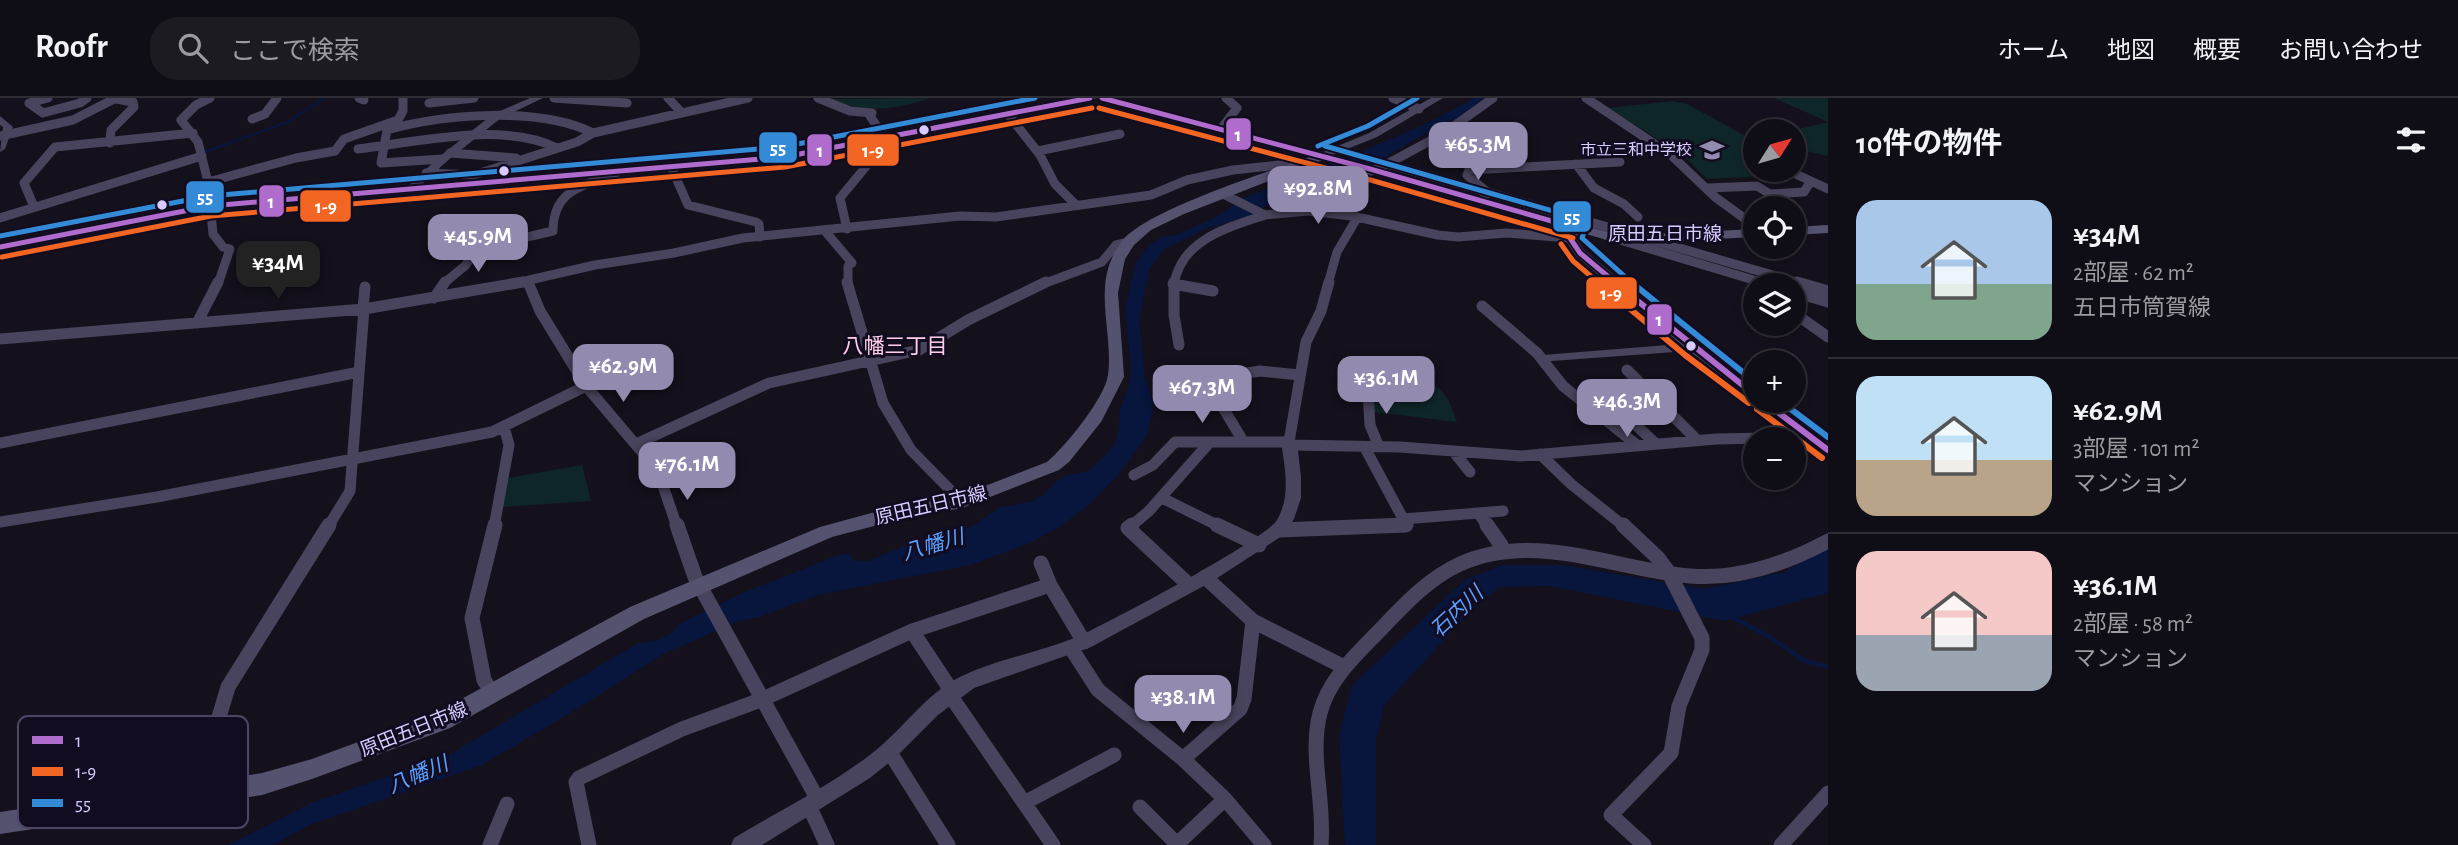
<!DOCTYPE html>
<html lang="ja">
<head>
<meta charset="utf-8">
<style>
	:root { --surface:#0f0d15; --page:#1d1b22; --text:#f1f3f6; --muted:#9b9ca0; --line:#2f2d34; --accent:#938ab0 }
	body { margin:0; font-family:"Alegreya Sans","Noto Sans JP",sans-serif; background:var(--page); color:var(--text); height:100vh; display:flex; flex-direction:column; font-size:26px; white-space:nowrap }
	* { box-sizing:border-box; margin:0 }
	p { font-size:23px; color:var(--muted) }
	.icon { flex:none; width:38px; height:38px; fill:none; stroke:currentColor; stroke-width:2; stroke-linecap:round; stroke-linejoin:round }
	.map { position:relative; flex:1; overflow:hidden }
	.side { display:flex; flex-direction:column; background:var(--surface); width:630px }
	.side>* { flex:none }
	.needle { width:46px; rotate:53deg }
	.fabs { position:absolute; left:1743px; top:21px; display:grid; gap:14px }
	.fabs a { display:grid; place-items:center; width:63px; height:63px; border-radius:50%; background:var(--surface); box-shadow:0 4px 10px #0003,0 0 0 2px var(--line); font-size:35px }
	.price { position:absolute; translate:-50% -60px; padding:0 16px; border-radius:14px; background:var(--accent); color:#fff; font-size:23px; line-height:46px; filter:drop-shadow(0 2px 4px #0008) }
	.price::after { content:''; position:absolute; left:50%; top:42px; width:21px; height:16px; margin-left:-10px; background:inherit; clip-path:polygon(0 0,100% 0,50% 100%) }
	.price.current { background:#222; color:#fff }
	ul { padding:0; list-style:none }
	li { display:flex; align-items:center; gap:21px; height:175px; padding:0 28px }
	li+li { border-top:2px solid var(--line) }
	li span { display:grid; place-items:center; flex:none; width:196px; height:140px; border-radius:21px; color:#555 }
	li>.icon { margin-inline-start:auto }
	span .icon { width:84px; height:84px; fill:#fffc; stroke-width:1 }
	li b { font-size:30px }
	h2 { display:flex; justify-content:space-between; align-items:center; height:84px; padding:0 28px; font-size:30px }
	header { display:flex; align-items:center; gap:42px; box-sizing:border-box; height:98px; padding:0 35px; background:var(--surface); border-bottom:2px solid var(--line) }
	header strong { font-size:33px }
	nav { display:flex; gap:38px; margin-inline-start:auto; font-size:24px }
	.search { width:490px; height:63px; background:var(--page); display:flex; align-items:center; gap:18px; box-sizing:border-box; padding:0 24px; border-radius:28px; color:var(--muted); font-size:26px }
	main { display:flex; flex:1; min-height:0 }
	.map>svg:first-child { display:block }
</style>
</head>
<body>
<header>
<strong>Roofr</strong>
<div class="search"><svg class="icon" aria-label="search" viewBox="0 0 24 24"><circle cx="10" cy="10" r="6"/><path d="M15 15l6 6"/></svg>ここで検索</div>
<nav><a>ホーム</a><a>地図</a><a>概要</a><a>お問い合わせ</a></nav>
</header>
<main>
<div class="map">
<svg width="1828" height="747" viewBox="0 0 1828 747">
	<rect width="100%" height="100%" fill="#14111c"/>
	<path fill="#0f2629" d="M931,0c-41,13 -65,15 -105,1z
		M1774,0h54v58l-34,-8v-17h-3l37,-9z
		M1673,3l14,3 64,35 4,31h23l8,5 -79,4 -23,-23 -76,-48z
		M1393,277c40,7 51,6 64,47l-83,-10 -1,-11 3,-2 -3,-11z
		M582,367l9,36 -89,6 6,-29z"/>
	<path fill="#08153c" d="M1474,0h10l-28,22 -26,11 -73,42 -86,30 -24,14 -42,12 -42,21 -14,20 -10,50 6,58 9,27 -7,31 -28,38 -30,31 -28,21 -31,17 -60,22 -152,30 -58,22 -21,4 -74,32 -96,61 -89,52 -168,58 -39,21h-45l83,-42 136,-47 191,-113c13,0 34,-6 41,-19l63,-31 97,-38 11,-2 3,7 15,1 72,-29 31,-5 29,-20 30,-5 13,-7 11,-12 13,-8 19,-3 18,-15 10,-12 5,-16 1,-21 8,-19 3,-20 -6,-61 11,-46 14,-18 13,-8h9l38,-16 23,-14 3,-5 39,-15 9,-6 79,-29 71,-31z
		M1828,447v47l-3,2 -101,27 -174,-35 -50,1 -25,20 -91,98 -8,36v104h-31l-6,-108 13,-52 113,-105 37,-15h60l142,24 81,-17z"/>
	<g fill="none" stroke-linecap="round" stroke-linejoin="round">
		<path stroke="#08153c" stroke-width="2.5" d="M202,55l86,-31 36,-24"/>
		<path stroke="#08153c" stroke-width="4.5" d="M1732,519l36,19 37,25 23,6"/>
		<path stroke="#49445d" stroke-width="9" d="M48,0l-19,5 14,10 37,-10 7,-5
			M210,0l-14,7 -15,15 17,22 10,40 5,52 10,13 7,2 -12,35
			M359,0l5,2
			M554,0l73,5
			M668,0l14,15
			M818,0l32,13 22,2 -2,3 17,25 -47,57 7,31
			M1393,0l26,11
			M1586,0l85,57 44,42 40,29
			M429,5l45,-5
			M1008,16l32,41 15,29 21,21
			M252,21l13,-5 12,-16
			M1221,31l16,-21 -11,-10
			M593,35l155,-35
			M0,38l73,-16 43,-22
			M110,45l1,-13 23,-23 -1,-5 -17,-3
			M358,51c59,-7 145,-28 199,-1
			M1038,53l82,-17
			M450,55l66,5
			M1794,58l6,3 -6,1
			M1387,66l96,27
			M1576,66l18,24 30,16 14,13
			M672,71l16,36 68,17 3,2 1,13
			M1787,72l41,19
			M426,75l48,2 103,-33 16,-9c-53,-27 -149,-19 -206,-3l-6,33 62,-4
			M208,84l88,-24 39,-7 9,-12 54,-19 5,-9v-13
			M1708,90l49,-2 13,8 34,-2 7,-11
			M1487,94l-20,-17 2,-5 151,-8
			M1225,97l40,20 43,-4 44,5 86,19 20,2 48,-4 64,5
			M1482,103l5,-9 316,92
			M34,109l-10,-24 31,-36 138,-14
			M1286,110l101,-44 56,-30 50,-36
			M0,120l202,-62
			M825,133l27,32 -4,3v18
			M1607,138l160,48
			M528,183l1,3
			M443,186l23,-19 9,-16 78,-18c0,-42 31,-45 63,-58
			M512,186l83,-19 79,-12 69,-15 217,-22 36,1 155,-22 36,-15 46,-10 64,-7
			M1043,186l59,-22 14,-17 13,-3
			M1174,186c8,-45 53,-56 91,-69
			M1328,186l9,-32 20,-34"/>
		<path stroke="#49445d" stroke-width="11" d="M528,184l12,29 46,75 72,85 19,56
			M847,184l36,121 28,47 51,52
			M1174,184v33l5,30
			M1761,184l10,3
			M1797,184l31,9
			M1173,186l40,7
			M1794,194l34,10
			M434,200l11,-16
			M1482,208l55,47 26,33 74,59
			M363,211l2,-22
			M1794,215l34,24
			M197,225l21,-41
			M0,241l364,-30 159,-27
			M1627,272l70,70
			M1210,288l33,55
			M1368,295l2,32 9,22
			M1191,305l30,-26 39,-6 39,4
			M1622,314l33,31
			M0,345l359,-71
			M636,346l133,-61 150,-33 49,-30 78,-38
			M1290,347l110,2 121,9 195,-17 94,-2
			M1365,350l42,78 -19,1
			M1453,353l17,21
			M1540,356l31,30 54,43
			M1134,377l19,-10 22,-23h114l17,-100 15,-31 8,-29
			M1162,400l59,29
			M1478,415l10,14
			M1404,421l99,-8
			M0,424l157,-25 335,-65 94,-46
			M328,429l22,-36 14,-182
			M494,429l15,-82 -5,-18
			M1130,429l19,-16 61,-69"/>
		<path stroke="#49445d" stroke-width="15" d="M677,427l18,52 122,221 -7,10 17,37
			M1132,427l-4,3 61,57
			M1217,427l42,20
			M1487,427l14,20
			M1623,427l35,33 11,15 33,65v12l-23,56 -8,47 -60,62 33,30
			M1279,432l127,-5
			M1041,465l9,22 34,57
			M1205,479l48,44 91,46
			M912,533l35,53 3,11 103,150
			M1071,550l27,42 85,69 42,40 39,46
			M493,596l-9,-14 -12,-62 23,-93
			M889,653l59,94
			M1183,661l57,-50 4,-10 9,-78
			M196,696l32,-107 101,-162
			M1024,705l90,-48
			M1140,709l37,37
			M490,747l17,-41
			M589,747l-13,-63 3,-4 103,-49 81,-30 149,-68 138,-46
			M1176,747l49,-46
			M1321,747c4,-44 -12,-90 -1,-132 9,-35 38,-60 62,-85 23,-24 47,-50 78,-64 75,-34 155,6 230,12 48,4 97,-13 138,-35
			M1781,747l47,-52"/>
		<path fill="#49445d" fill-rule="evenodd" d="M530,0h13l-42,20 -54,43 -32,30h-8v-4l32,-30 54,-43z
			M1097,0h16l208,55 48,-20 62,-35h12l-66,39 -55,22z
			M0,18l13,11 -8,22 -5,3 3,-25 -3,-2z
			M1576,126l6,4 -6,10 8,12 113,94 58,44v12l-5,-2 -61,-47 -151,11 -2,-3 7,-4 137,-11 -104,-88 -12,-18 8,-12z
			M1756,303h16l56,41v13l-5,-1z
			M1289,339l8,5 4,35v21l-7,21 -9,15 -74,48 -120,65 -117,41 -36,27 -42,42 -26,21 -108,67h-31l3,-7c48,-29 106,-57 148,-93 26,-23 48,-54 80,-69 36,-17 78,-24 115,-39 29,-13 188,-97 200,-117 14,-24 8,-52 4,-78z"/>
		<path fill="#555270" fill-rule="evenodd" d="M1318,56h8l282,78 48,2 99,-5v8l-99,5 -49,-2 -284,-80 -139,54 -33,16 -17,15 -9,14 -7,34 6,84 -23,45 -32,40 -10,8 -97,38 -65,12 -65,17 -188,82 -194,109 -138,51 -50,16 -262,39v-22l262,-39 50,-14 122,-45 196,-107 190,-80 77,-21 62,-10 88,-34c18,-15 58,-64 61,-87 6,-46 -19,-93 15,-135 27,-32 151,-70 195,-86z
			M1828,127v8l-34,2v-8z"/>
		<path fill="#5e4e6e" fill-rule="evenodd" d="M1072,0h24l-6,4 -306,59 -574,49 -210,41v-8l210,-41 527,-43 47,-6z"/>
		<g stroke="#120c21" stroke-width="9">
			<path id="bus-1-far1" d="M1102,0l268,71 206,59
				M1570,140l10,15 37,31
				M0,149l210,-41 574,-49 306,-59"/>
		</g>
		<g stroke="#120c21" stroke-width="11">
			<path id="bus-1" d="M1614,184l141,113
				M1763,303l65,49"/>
		</g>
		<g stroke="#120c21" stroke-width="9">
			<path id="bus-2-far1" d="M1099,10l268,71 206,59
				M1561,146l12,17 27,23
				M2,159l209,-41 574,-49 307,-59"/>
		</g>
		<g stroke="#120c21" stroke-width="11">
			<path id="bus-2" d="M1598,184l87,73 64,48
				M1757,311l65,49"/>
		</g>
		<g stroke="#120c21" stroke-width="9">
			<path id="bus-3-far1" d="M1318,48l50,-20 49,-28
				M1325,48l256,73 5,7 -4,12 51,46
				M0,138l209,-40 573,-49 253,-49"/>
		</g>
		<g stroke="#120c21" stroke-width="11">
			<path id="bus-3" d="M1631,184l124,100
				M1780,303l48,36"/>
		</g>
		<use href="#bus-1-far1" stroke="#b06ccc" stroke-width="5"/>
		<use href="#bus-1" stroke="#b06ccc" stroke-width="6"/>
		<use href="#bus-2-far1" stroke="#f26522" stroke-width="5"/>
		<use href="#bus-2" stroke="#f26522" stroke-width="6"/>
		<use href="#bus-3-far1" stroke="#338bd7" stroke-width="5"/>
		<use href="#bus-3" stroke="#338bd7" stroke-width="6"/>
	</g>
	<defs>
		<g id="school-bare" transform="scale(1.89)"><path d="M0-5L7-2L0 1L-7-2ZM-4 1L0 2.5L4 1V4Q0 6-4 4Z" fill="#938ab0" stroke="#120c21" stroke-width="2.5" paint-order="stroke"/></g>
	</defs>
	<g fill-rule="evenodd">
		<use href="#school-bare" x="1712" y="52"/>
	</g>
	<g fill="#d7cbff" stroke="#120c21" stroke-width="2.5">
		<circle cx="924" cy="32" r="6"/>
		<circle cx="504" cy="73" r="6"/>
		<circle cx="162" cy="107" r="6"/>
		<circle cx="1691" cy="248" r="6"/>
	</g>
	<g text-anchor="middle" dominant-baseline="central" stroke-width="6" stroke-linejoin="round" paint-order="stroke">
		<g font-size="16" fill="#d7cbff" stroke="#120c21" text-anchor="end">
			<text x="1692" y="52">市立三和中学校</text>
		</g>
		<g font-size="19" fill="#d7cbff" stroke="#120c21">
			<text x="1665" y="136">原田五日市線</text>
			<text transform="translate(931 408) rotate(-13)">原田五日市線</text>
			<text transform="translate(414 632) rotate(-22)">原田五日市線</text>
		</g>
		<g font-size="21" fill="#ffcde8" stroke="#120c21">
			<text x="895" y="248">八幡三丁目</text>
		</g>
		<g font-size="21" font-style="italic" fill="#59a0ff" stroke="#120c21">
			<text transform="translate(933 447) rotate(-16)">八幡川</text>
			<text transform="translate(1457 514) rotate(-43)">石内川</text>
			<text transform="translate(418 677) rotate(-23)">八幡川</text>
		</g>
	</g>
	<rect x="18" y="618" width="230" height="112" rx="10" fill="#120c21" stroke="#4d4564" stroke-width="2"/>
	<rect x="32" y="638" width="31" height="8" fill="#b06ccc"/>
	<rect x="32" y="669" width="31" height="9" fill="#f26522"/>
	<rect x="32" y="701" width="31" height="8" fill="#338bd7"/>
	<g font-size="19" fill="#d7cbff">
		<text x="75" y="649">1</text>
		<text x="75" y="680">1-9</text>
		<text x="75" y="712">55</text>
	</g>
	<g stroke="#120c21" stroke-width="2.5">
		<rect x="1225" y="19" width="27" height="34" rx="7" fill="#b06ccc"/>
		<rect x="758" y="33" width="40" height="33" rx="7" fill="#338bd7"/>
		<rect x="846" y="35" width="54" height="34" rx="7" fill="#f26522"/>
		<rect x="806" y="35" width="27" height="34" rx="7" fill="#b06ccc"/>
		<rect x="185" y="82" width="40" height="34" rx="7" fill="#338bd7"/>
		<rect x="258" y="86" width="27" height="34" rx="7" fill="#b06ccc"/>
		<rect x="299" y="91" width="53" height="34" rx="7" fill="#f26522"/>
		<rect x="1552" y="102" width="40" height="33" rx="7" fill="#338bd7"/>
		<rect x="1585" y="178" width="53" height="34" rx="7" fill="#f26522"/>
		<rect x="1646" y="205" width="27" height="33" rx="7" fill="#b06ccc"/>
	</g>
	<g font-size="19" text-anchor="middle" font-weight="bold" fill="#fff">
		<text x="1238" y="43">1</text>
		<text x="778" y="56">55</text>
		<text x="873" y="59">1-9</text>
		<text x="820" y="59">1</text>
		<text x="205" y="105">55</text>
		<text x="271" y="110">1</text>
		<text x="326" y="115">1-9</text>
		<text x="1572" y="125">55</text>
		<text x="1611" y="202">1-9</text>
		<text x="1659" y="228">1</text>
	</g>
</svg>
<div class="fabs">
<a><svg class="needle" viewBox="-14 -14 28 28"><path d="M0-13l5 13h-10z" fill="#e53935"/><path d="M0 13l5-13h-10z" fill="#9b9ca0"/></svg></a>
<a><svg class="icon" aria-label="locate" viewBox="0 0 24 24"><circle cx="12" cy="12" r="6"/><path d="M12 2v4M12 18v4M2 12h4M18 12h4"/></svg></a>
<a><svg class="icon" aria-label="layers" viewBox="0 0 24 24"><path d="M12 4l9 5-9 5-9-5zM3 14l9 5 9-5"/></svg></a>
<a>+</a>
<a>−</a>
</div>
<b class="price" style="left:1478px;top:84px">¥65.3M</b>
<b class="price" style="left:1318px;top:128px">¥92.8M</b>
<b class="price" style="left:478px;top:176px">¥45.9M</b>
<b class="price current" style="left:278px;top:203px">¥34M</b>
<b class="price" style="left:623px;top:306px">¥62.9M</b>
<b class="price" style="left:1386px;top:318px">¥36.1M</b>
<b class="price" style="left:1202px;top:327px">¥67.3M</b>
<b class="price" style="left:1627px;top:341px">¥46.3M</b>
<b class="price" style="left:687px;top:404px">¥76.1M</b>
<b class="price" style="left:1183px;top:637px">¥38.1M</b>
</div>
<section class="side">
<h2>10件の物件<svg class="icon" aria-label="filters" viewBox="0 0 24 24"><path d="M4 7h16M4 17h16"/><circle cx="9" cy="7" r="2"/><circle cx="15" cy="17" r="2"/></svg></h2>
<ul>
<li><span style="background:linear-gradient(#a9c7e8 60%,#7fa58c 0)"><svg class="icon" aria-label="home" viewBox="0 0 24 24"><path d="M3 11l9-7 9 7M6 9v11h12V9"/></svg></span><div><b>¥34M</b><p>2部屋 · 62 m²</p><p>五日市筒賀線</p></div></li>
<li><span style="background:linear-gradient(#bfe0f5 60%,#b9a48a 0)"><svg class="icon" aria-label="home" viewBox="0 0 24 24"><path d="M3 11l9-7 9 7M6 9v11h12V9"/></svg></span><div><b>¥62.9M</b><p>3部屋 · 101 m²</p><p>マンション</p></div></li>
<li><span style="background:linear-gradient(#f6c9c9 60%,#9aa5b1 0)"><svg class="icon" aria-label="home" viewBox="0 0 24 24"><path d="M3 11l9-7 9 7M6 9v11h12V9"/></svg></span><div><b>¥36.1M</b><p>2部屋 · 58 m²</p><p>マンション</p></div></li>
</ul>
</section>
</main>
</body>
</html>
